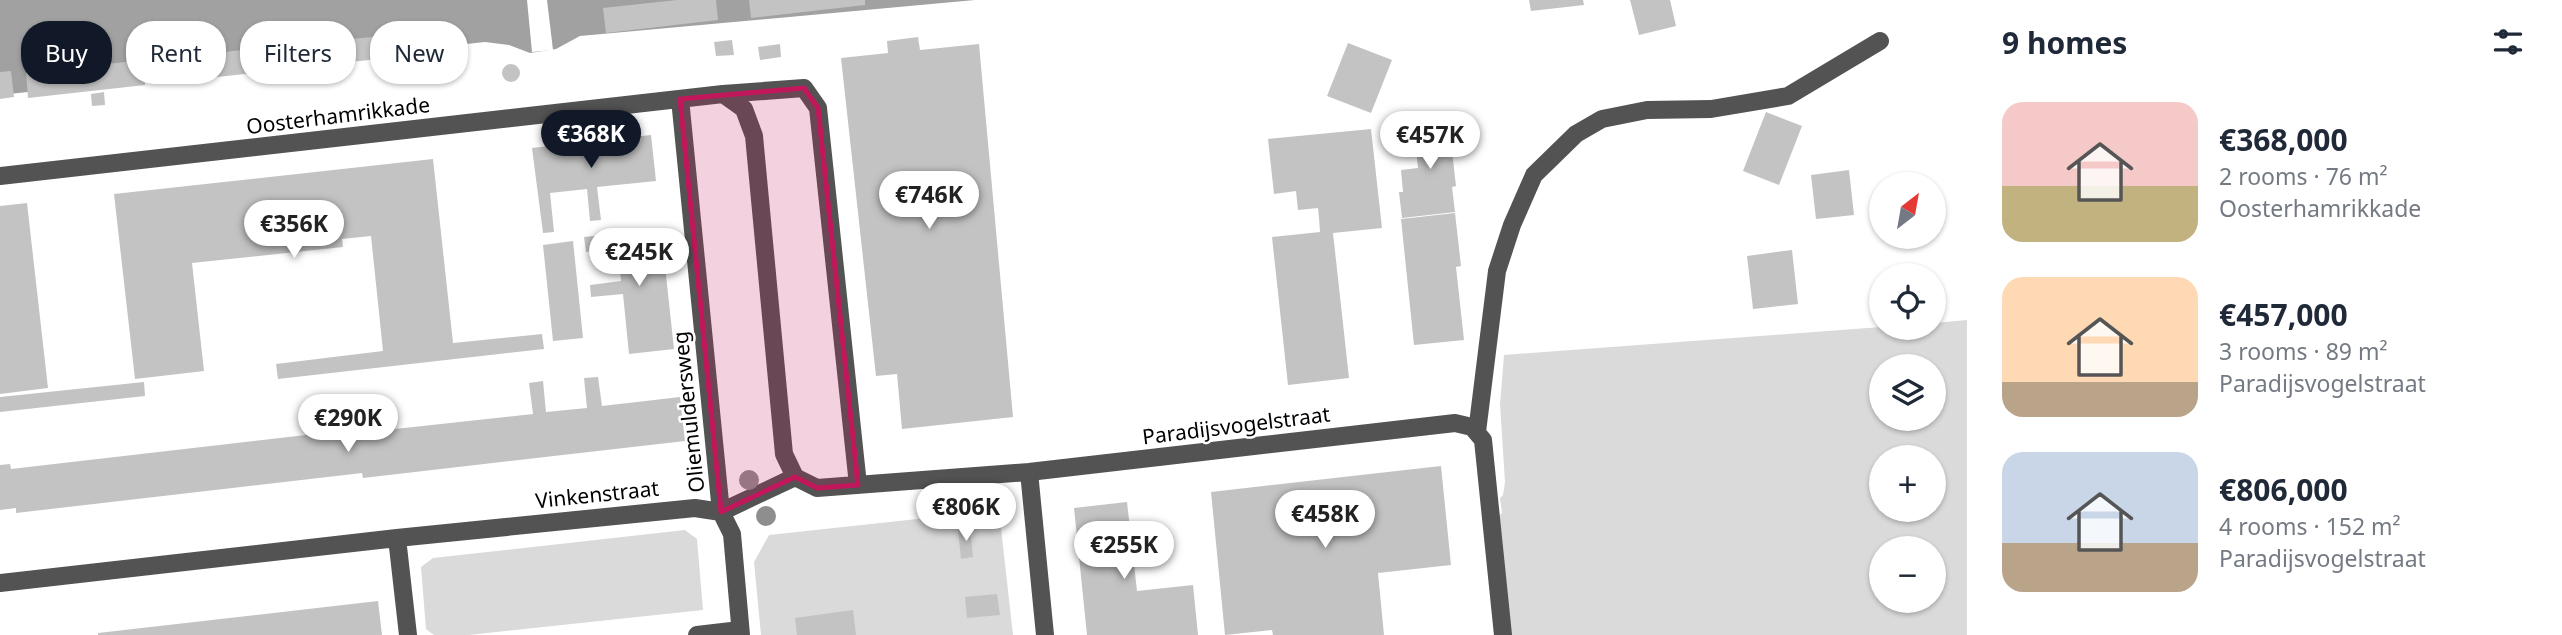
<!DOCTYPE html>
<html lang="en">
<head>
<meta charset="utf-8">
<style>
	:root { --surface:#fff; --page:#f6f6f7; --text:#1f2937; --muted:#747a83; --accent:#111827 }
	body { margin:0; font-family:"Noto Sans",sans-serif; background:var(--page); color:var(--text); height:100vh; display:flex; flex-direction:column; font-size:26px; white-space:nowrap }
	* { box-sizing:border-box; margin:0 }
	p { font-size:23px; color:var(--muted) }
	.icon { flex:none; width:38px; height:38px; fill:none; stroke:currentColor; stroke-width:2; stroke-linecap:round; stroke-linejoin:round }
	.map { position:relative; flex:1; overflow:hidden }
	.side { display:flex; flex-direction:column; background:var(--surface); width:595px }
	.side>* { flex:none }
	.hud { position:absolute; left:21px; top:21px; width:665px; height:63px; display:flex; gap:14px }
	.needle { width:46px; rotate:31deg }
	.controls { position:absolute; left:1869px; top:172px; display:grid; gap:14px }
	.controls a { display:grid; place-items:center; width:77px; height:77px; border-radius:50%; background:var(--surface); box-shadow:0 2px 5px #0004; font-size:35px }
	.price { position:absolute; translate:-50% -60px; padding:0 16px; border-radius:24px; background:#fff; color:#222; font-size:23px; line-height:46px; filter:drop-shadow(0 2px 4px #0008) }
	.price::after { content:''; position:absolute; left:50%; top:42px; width:21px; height:16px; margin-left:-10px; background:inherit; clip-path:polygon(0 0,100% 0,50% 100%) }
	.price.active { background:var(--accent); color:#fff }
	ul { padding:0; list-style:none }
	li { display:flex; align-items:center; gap:21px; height:175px; padding:0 35px }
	li span { display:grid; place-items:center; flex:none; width:196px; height:140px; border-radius:21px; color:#555 }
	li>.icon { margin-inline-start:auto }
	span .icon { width:84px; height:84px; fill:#fffc; stroke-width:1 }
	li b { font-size:30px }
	h2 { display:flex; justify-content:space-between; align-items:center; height:84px; padding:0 35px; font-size:30px }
	.pill { padding:0 24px; border-radius:28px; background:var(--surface); box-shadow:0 2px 5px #0004; font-size:24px; line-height:63px }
	.pill.active { background:var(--accent); color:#fff }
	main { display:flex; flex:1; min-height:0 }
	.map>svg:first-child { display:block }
</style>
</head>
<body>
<main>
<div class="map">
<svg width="1967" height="635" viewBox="0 0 1967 635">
	<rect width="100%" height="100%" fill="#fff"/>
	<path fill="#dadada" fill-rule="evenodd" d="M1967,320v315h-456l-12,-119 3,-3 -2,-15 3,-3 2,-13 -5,-78 4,-49 377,-28h53v-4zM1881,366h53v52h-53zM1881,457h53v52h-53zM1881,548h53v52h-53z
		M982,512l19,16 12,107h-252l-7,-73 15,-27z
		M685,530l12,9 6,71 -234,25h-35l-8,-6 -5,-62 12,-9z"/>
	<path fill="#a1a1a1" d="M0,0h975l-395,36 -24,13 -26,4 -21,-8 -24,-3 -485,53z"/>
	<path fill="#fff" d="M527,0h20l6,50 -21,2z"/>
	<path fill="#c3c3c3" d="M677,0h39l2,20 -112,13 -3,-25z
		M749,0h116v5l-114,13z
		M1529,0h54l1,5 -53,6z
		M1630,0h40l6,26 -37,9z
		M420,32l3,22 -117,13 -2,-23z
		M918,37l2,13 59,-6 34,373 -111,12 -5,-55 -21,2 -35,-318 47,-5 -1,-12z
		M732,40l2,15 -18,1 -2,-14z
		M1348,43l44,17 -21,53 -44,-17z
		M780,44l1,13 -21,3 -2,-13z
		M279,46l3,24 -110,12 -2,-24z
		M143,60l2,25 -117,13 -2,-25z
		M502 73a9 9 0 1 1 18 0a9 9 0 1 1-18 0Z
		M11,71l3,26 -14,2v-27z
		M104,92l1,13 -13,1 -1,-12z
		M1766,112l36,14 -23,59 -36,-14z
		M1448,116l8,70 -4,1 3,25 -53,6 -3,-26h4l-2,-22 17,-2 -5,-48z
		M1371,129l11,99 -49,5 16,145 -61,7 -16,-148 48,-5 -1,-14 -1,-10 -20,2 -2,-19 -22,3 -6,-55z
		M651,135l5,46 -59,6 4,33 -11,1 -3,-32 -37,4 4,39 -11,1 -11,-85z
		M433,159l20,184 89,-9 2,15 -266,30 -2,-15 107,-13 -12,-115 -29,3 1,8 -151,16 12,108 -69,8 -21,-185z
		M1849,170l5,45 -38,4 -5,-44z
		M27,203l21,185 -48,6v-188z
		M1455,213l6,53 -5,1 8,73 -50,5 -13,-126z
		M661,229l13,120 -45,5 -6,-60 -32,3 -1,-12 31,-4 -3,-33 -32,4 -2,-15z
		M573,241l10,97 -30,3 -10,-96z
		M1792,250l6,54 -45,5 -6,-53z
		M598,377l4,29 78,-9 5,44 -322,37 -1,-5 -346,40v-5l-16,2v-45l10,-1 1,5 346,-40 1,4 175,-19 -4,-31 14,-2 3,31 41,-4 -3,-30z
		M144,382l1,14 -145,16v-15z
		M1441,466l10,99 -73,8 6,62h-111l-1,-5 -47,5 -14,-143z
		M1127,502l10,89 56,-6 5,50h-111l-13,-127z
		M970,527l3,30 -12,2 -3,-30z
		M997,594l3,21 -33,3 -2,-21z
		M378,601l4,34h-284v-2z
		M853,610l3,25h-59l-2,-17z"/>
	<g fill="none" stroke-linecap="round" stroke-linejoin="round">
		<path stroke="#535353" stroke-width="18" d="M723,94l81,-6 14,20 40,377
			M680,99l41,413 11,22 9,101
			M0,176l723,-82 21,15 10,27 30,318 11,23
			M1477,432l20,-161 15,-46 22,-50 42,-41 26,-15 45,-9 64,-1 77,-13 92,-55
			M1029,472l16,163
			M795,477l22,11 212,-16 426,-49 17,4 11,13 20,195
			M397,538l11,97
			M0,583l397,-45 298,-30 26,4 74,-35
			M697,635l43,-5"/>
	</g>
	<g fill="#8e8e8e">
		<circle cx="749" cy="480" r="10"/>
		<circle cx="766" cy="516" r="10"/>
	</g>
	<path fill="#c2185b" fill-opacity="0.2" stroke="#c2185b" stroke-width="5" stroke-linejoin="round" d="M804,88l14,20 40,377 -41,3 -22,-11 -74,35 -41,-413z"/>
	<g text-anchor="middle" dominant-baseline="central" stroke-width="5" stroke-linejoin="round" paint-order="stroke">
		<g font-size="21" fill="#000" stroke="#fff">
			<text transform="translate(338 115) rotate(-7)">Oosterhamrikkade</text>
			<text transform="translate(688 412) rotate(-96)">Oliemuldersweg</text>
			<text transform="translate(1236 425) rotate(-7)">Paradijsvogelstraat</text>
			<text transform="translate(597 494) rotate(-6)">Vinkenstraat</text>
		</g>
	</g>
</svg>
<div class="controls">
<a><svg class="needle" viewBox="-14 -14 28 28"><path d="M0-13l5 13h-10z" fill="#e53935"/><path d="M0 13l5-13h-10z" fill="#747a83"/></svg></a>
<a><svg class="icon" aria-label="locate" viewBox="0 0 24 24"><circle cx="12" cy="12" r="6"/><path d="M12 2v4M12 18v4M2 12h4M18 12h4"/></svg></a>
<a><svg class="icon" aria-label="layers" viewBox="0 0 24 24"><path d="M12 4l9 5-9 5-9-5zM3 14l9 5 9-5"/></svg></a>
<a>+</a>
<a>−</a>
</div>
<b class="price active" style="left:591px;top:170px">€368K</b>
<b class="price" style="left:1430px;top:171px">€457K</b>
<b class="price" style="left:929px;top:231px">€746K</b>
<b class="price" style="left:294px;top:260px">€356K</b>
<b class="price" style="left:639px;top:288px">€245K</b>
<b class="price" style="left:348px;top:454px">€290K</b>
<b class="price" style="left:966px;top:543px">€806K</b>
<b class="price" style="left:1325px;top:550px">€458K</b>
<b class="price" style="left:1124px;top:581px">€255K</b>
<div class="hud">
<a class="pill active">Buy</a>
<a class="pill">Rent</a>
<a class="pill">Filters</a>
<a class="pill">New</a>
</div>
</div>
<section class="side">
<h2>9 homes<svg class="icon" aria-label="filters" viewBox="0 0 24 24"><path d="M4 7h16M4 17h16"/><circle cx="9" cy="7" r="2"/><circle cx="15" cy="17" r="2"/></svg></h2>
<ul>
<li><span style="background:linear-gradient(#f6c9c9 60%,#c2b280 0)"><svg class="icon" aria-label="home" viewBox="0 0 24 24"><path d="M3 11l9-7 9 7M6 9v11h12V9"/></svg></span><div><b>€368,000</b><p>2 rooms · 76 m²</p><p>Oosterhamrikkade</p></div></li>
<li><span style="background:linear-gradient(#ffd9b3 75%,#b9a48a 0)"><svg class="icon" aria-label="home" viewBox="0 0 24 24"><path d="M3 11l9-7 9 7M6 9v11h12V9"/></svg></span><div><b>€457,000</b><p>3 rooms · 89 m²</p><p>Paradijsvogelstraat</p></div></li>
<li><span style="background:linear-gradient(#c9d6e8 65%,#b9a48a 0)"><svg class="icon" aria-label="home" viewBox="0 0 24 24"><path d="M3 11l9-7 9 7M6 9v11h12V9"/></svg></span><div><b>€806,000</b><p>4 rooms · 152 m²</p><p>Paradijsvogelstraat</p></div></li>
</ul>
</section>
</main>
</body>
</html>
